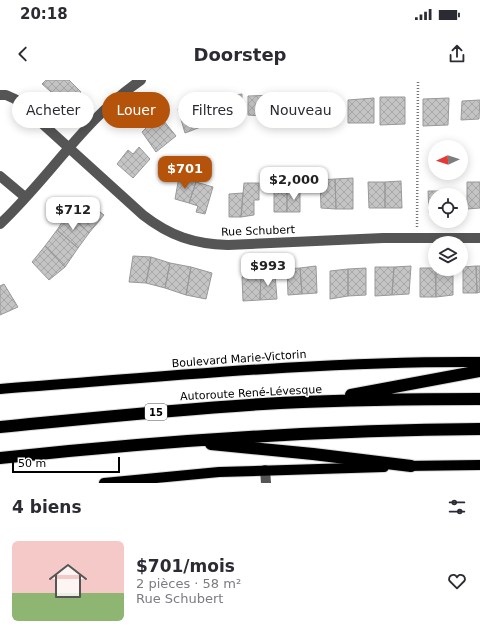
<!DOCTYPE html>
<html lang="fr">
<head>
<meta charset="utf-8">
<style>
	:root { --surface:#fff; --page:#f2f2f3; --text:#2b2b33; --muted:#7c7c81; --line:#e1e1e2; --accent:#b45309 }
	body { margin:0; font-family:"DejaVu Sans",sans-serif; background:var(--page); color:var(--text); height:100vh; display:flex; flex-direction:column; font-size:15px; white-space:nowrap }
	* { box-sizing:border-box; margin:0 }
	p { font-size:13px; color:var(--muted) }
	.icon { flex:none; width:22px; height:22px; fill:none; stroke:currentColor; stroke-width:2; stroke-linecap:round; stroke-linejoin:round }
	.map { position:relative; height:403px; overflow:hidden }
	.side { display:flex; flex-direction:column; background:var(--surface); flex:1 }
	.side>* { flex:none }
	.banner { position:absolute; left:12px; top:12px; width:456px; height:36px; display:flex; gap:8px }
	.needle { width:26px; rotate:267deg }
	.buttons { position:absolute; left:428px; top:60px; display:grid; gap:8px }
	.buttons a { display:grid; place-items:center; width:40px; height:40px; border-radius:50%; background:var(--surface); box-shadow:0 2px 10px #0003; font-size:20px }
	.scale { position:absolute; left:12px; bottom:10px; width:108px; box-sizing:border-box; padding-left:4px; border:2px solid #000; border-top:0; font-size:11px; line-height:14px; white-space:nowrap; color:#000; -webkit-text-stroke:3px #fff; paint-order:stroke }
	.price { position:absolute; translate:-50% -34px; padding:0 9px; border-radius:8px; background:#fff; color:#222; font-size:13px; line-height:26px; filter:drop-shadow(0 1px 2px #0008) }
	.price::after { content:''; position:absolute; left:50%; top:24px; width:12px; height:9px; margin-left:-6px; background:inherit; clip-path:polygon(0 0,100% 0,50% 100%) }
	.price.current { background:var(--accent); color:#fff }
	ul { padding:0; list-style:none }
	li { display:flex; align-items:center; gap:12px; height:100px; padding:0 12px }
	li+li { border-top:1px solid var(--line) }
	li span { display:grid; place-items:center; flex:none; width:112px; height:80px; border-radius:6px; color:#555 }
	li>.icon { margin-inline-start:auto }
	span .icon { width:48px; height:48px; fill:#fffc; stroke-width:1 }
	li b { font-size:17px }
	h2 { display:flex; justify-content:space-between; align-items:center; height:48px; padding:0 12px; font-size:17px }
	.chip { padding:0 14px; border-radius:18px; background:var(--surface); box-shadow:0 2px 10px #0003; font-size:14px; line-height:36px }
	.chip.current { background:var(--accent); color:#fff }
	.status { display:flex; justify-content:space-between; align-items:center; height:28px; padding:0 20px; background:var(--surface); direction:ltr }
	.status svg { height:11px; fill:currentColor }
	header { display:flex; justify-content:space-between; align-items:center; height:52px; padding:0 12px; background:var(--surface); font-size:18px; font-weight:800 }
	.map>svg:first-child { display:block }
</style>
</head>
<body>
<div class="status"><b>20:18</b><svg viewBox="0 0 49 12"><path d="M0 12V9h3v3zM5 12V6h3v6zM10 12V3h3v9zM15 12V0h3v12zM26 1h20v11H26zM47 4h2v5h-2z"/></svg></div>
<header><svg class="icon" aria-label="back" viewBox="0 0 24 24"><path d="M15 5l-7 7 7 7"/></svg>Doorstep<svg class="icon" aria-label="share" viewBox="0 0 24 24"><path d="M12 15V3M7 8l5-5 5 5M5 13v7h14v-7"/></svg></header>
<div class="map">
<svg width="480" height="403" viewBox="0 0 480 403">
	<defs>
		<pattern id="building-cross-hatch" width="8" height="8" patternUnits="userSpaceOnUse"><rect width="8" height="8" fill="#c4c4c4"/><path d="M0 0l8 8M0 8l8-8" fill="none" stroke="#a7a7a7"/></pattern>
	</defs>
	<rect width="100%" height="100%" fill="#fff"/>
	<path fill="url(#building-cross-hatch)" stroke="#999" d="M46,0h23l12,12 -14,14 -25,-22z
		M242,14v22l-30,5 -1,-23z
		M276,15l-2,22 -26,-2v-19z
		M380,17h25v27l-25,1z
		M308,18v25h-25v-24z
		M374,18v25h-26v-23z
		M449,18l-1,27 -25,1v-27z
		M340,19l-1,21h-17v-20z
		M480,20l-1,19 -18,1 1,-19z
		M198,21l8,24 -21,8 -7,-24z
		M159,35l17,21 -20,16 -14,-20z
		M139,67l11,12 -17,19 -16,-14 11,-14 5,4z
		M179,97l17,5 -7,21 -14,-4z
		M353,98v31h-17l-1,-30z
		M335,99l1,30 -15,-1 -1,-28z
		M401,101l1,27h-17v-26z
		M196,102l17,5 -8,27 -9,-2 2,-6 -9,-3z
		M368,102h17v26h-16z
		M467,102h13v26l-13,1z
		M244,103h15v17h-5v15l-13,2z
		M274,109l13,1v22h-13z
		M300,109v23h-13v-22z
		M454,110v5h-14v-4z
		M428,111h12v4h-5v19l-6,-1z
		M243,113l-2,24h-12v-23z
		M81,117l23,18 -15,18 -21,-20z
		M68,133l21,20 -11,15 -21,-18z
		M57,150l21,18 -13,19 -20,-21z
		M45,166l20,21 -16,13 -17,-18z
		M133,176l18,1 -5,26 -17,-1z
		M151,177l19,6 -5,25 -19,-5z
		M170,183l21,4 -5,28 -21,-7z
		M316,186l1,27 -15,1 -2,-26z
		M411,186l-2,28 -17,1 2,-28z
		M476,186l1,27h-14v-26z
		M476,186h4v26l-3,1z
		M191,187l21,6 -6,26 -20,-4z
		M375,187h19l-2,28 -17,1z
		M300,188l2,26 -14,1 -1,-26z
		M366,188v27l-18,1v-27z
		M420,188h15l1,29h-16z
		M348,189v27l-18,3v-28z
		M436,189h17v26l-17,2z
		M261,194l-1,26 -17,1 -1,-24z
		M261,194h14l2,25 -17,1z
		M4,204l14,23 -18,8v-29z"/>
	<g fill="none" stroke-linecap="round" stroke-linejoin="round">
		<g stroke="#dbdbdb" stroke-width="12">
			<path id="major" d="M0,309c160,-12 320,-28 480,-27
				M404,386l76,-1
				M104,403l115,-11 165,-5"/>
		</g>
		<g stroke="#dbdbdb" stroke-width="14">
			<path id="highway" d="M351,315l129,-24
				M0,347c93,-9 187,-19 280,-24 67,-3 133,-4 200,-4
				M211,364l102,10 98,12
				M0,378c160,-17 319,-28 480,-29"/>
		</g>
		<path stroke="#777" stroke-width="2.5" stroke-dasharray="1 2" stroke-linecap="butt" d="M417,147l1,-147"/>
		<path stroke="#555" stroke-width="10" d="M0,15h6l9,4 128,116c27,21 51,29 85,30l155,-7h97
			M0,96l25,21
			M0,144c49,-46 85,-106 141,-144
			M265,390l1,13"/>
		<use href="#major" stroke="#000" stroke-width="10"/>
		<use href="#highway" stroke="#000" stroke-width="12"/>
	</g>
	<g text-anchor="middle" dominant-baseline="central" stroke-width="3" stroke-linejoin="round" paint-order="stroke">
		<rect fill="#fff" stroke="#4c4c4c" stroke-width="1" x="145" y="324" width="22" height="16" rx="3"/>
		<g font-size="10" font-weight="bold" fill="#000">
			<text x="156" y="332">15</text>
		</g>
		<g font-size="11" fill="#000" stroke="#fff">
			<text transform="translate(258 151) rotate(-2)">Rue Schubert</text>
			<text transform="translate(239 279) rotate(-4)">Boulevard Marie-Victorin</text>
			<text transform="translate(251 313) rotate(-3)">Autoroute René-Lévesque</text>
		</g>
	</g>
</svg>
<div class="buttons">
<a><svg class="needle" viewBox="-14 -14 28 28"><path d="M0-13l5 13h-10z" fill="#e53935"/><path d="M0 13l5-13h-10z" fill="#7c7c81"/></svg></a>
<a><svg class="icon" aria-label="locate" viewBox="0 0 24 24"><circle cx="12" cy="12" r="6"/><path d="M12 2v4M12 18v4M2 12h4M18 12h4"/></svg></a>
<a><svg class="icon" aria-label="layers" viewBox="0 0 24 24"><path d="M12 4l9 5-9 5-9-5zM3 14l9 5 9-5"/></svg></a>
</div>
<div class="scale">50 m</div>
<b class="price current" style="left:185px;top:110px">$701</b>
<b class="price" style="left:294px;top:121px">$2,000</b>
<b class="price" style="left:73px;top:151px">$712</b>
<b class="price" style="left:268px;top:207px">$993</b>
<div class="banner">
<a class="chip">Acheter</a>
<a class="chip current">Louer</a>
<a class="chip">Filtres</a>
<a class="chip">Nouveau</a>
</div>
</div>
<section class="side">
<h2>4 biens<svg class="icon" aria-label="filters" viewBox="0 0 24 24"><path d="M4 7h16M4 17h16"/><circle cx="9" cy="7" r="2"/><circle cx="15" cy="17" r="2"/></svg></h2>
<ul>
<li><span style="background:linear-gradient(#f6c9c9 65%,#8fb573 0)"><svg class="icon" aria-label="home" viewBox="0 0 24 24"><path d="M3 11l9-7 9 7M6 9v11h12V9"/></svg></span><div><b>$701/mois</b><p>2 pièces · 58 m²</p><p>Rue Schubert</p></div><svg class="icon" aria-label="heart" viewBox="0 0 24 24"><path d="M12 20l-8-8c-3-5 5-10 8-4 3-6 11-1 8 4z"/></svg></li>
</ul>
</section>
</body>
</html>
